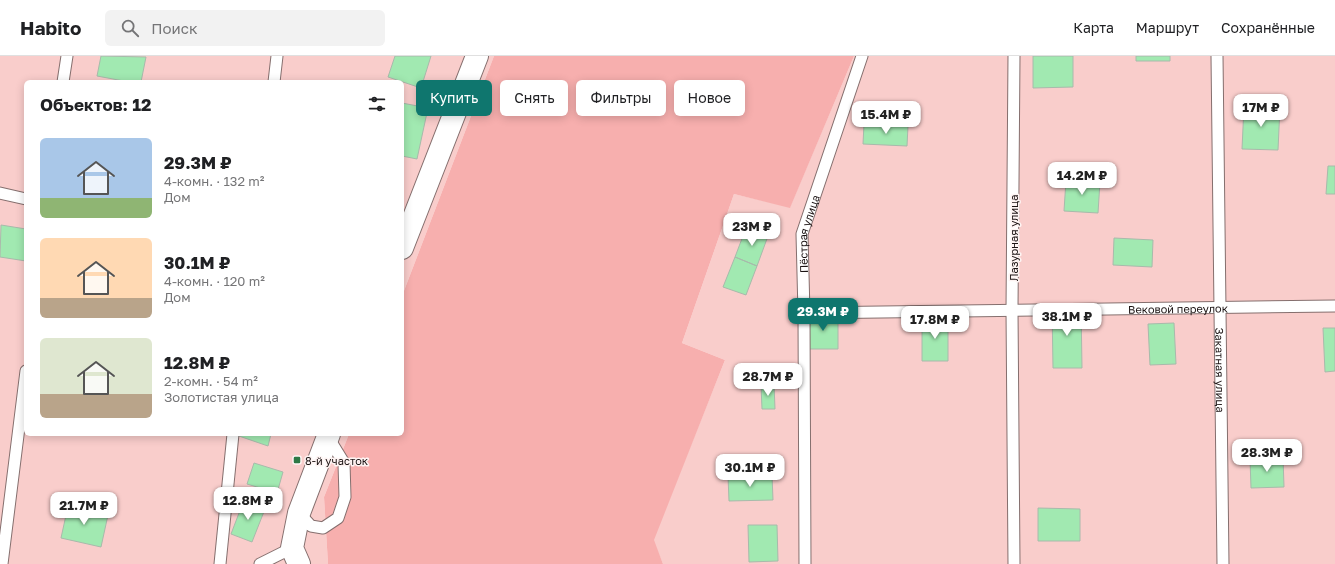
<!DOCTYPE html>
<html lang="ru">
<head>
<meta charset="utf-8">
<style>
	:root { --surface:#fff; --page:#f2f2f2; --text:#202124; --muted:#757577; --line:#e0e0e0; --accent:#0f766e }
	body { margin:0; font-family:"Golos Text",sans-serif; background:var(--page); color:var(--text); height:100vh; display:flex; flex-direction:column; font-size:15px; white-space:nowrap }
	* { box-sizing:border-box; margin:0 }
	p { font-size:13px; color:var(--muted) }
	.icon { flex:none; width:22px; height:22px; fill:none; stroke:currentColor; stroke-width:2; stroke-linecap:round; stroke-linejoin:round }
	.map { position:relative; flex:1; overflow:hidden }
	.side { position:absolute; left:24px; top:24px; width:380px; height:356px; display:flex; flex-direction:column; background:var(--surface); border-radius:6px; box-shadow:0 2px 10px #0003 }
	.side>* { flex:none }
	.guide { position:absolute; left:416px; top:24px; width:380px; height:36px; display:flex; gap:8px }
	.price { position:absolute; translate:-50% -34px; padding:0 9px; border-radius:8px; background:#fff; color:#222; font-size:13px; line-height:26px; filter:drop-shadow(0 1px 2px #0008) }
	.price::after { content:''; position:absolute; left:50%; top:24px; width:12px; height:9px; margin-left:-6px; background:inherit; clip-path:polygon(0 0,100% 0,50% 100%) }
	.price.selected { background:var(--accent); color:#fff }
	ul { padding:0; list-style:none }
	li { display:flex; align-items:center; gap:12px; height:100px; padding:0 16px }
	li span { display:grid; place-items:center; flex:none; width:112px; height:80px; border-radius:6px; color:#555 }
	li>.icon { margin-inline-start:auto }
	span .icon { width:48px; height:48px; fill:#fffc; stroke-width:1 }
	li b { font-size:17px }
	h2 { display:flex; justify-content:space-between; align-items:center; height:48px; padding:0 16px; font-size:17px }
	.pill { padding:0 14px; border-radius:6px; background:var(--surface); box-shadow:0 2px 10px #0003; font-size:14px; line-height:36px }
	.pill.selected { background:var(--accent); color:#fff }
	header { display:flex; align-items:center; gap:24px; box-sizing:border-box; height:56px; padding:0 20px; background:var(--surface); border-bottom:1px solid var(--line) }
	header strong { font-size:19px }
	nav { display:flex; gap:22px; margin-inline-start:auto; font-size:14px }
	.search { width:280px; height:36px; background:var(--page); display:flex; align-items:center; gap:10px; box-sizing:border-box; padding:0 14px; border-radius:6px; color:var(--muted); font-size:15px }
	.map>svg:first-child { display:block }
</style>
</head>
<body>
<header>
<strong>Habito</strong>
<div class="search"><svg class="icon" aria-label="search" viewBox="0 0 24 24"><circle cx="10" cy="10" r="6"/><path d="M15 15l6 6"/></svg>Поиск</div>
<nav><a>Карта</a><a>Маршрут</a><a>Сохранённые</a></nav>
</header>
<div class="map">
<svg width="1335" height="508" viewBox="0 0 1335 508">
	<rect width="100%" height="100%" fill="#fef4f3"/>
	<path fill="#f9cdcb" d="M0,0h494l-92,240v-214h-376v352h323l-25,63 4,67h-328z
		M854,0h481v508h-672l-10,-24 72,-180 -43,-17 52,-149 56,13z"/>
	<path fill="#f7afae" d="M494,0h360l-64,152 -56,-14 -52,149 43,17 -71,180 9,24h-335l-4,-67 25,-63h53v-138z"/>
	<path fill="#a1e9b1" stroke="#a8baab" d="M101,0l45,1 -5,25h-12l-32,-6z
		M395,0h36l-10,32 -33,-11z
		M1033,0h40v31l-40,1z
		M1136,0h34v5h-34z
		M402,47l26,5 -11,51 -15,-3z
		M1244,50l36,1 -2,43 -36,-1z
		M864,68l44,2 -1,20 -44,-2z
		M1328,110h7v28h-9z
		M1066,124l34,2 -2,31 -34,-2z
		M1,169l25,4v32l-26,-4z
		M746,172l22,8 -11,30 -22,-9z
		M1114,182l39,2 -1,27 -39,-2z
		M735,201l22,9 -11,29 -23,-8z
		M1081,250l1,62h-29l-1,-61z
		M808,260h30v33h-30z
		M922,263h26v42h-26z
		M1174,267l2,41 -26,1 -2,-41z
		M1323,272h12v43l-10,1z
		M774,328l1,25h-13l-1,-24z
		M236,378h35l-3,12 -32,-11z
		M1283,401l1,30 -33,1 -1,-29z
		M254,407l29,9 -6,21 -30,-9z
		M772,419l1,25 -44,1 -1,-25z
		M244,444l21,9 -13,33 -21,-8z
		M68,450l40,9 -7,32 -40,-9z
		M1038,452l42,1v32h-42z
		M748,469h29l1,36 -29,1z"/>
	<g fill="none" stroke-linecap="round" stroke-linejoin="round">
		<g stroke="#856f6e" stroke-width="13">
			<g id="service">
				<path d="M1014,0l-2,254 2,254"/>
				<path id="s1" d="M1217,0l6,508"/>
				<path d="M63,26l4,-26"/>
				<path d="M274,26l3,-26"/>
				<path d="M0,137l26,6"/>
				<path id="s2" d="M804,257l531,-7"/>
				<path d="M299,457l12,13 12,2 15,-10 7,-21 -1,-34 -16,-26"/>
				<path d="M2,508l24,-193"/>
				<path d="M220,508l13,-130"/>
				<path d="M260,508l32,-16"/>
				<path id="s3" d="M805,508l-1,-251 -2,-79 60,-178"/>
			</g>
		</g>
		<g stroke="#856f6e" stroke-width="24">
			<path id="minor" d="M402,192l75,-192
				M299,508l-7,-16 7,-35 30,-79"/>
		</g>
		<use href="#service" stroke="#fff" stroke-width="11"/>
		<use href="#minor" stroke="#fff" stroke-width="22"/>
	</g>
	<rect fill="#2f7845" stroke="#fef4f3" stroke-width="1.5" x="293" y="400" width="8" height="8" rx="2"/>
	<g text-anchor="middle" dominant-baseline="central" stroke-width="3" stroke-linejoin="round" paint-order="stroke">
		<g font-size="11" fill="#1b1313" stroke="#fef4f3">
			<text stroke="none"><textPath href="#s3" startOffset="331">Пёстрая улица</textPath></text>
			<text transform="translate(1013 182) rotate(-90)">Лазурная улица</text>
			<text stroke="none"><textPath href="#s2" startOffset="374">Вековой переулок</textPath></text>
			<text stroke="none"><textPath href="#s1" startOffset="314">Закатная улица</textPath></text>
		</g>
		<g font-size="11" fill="#1b1313" stroke="#fef4f3" text-anchor="start">
			<text x="305" y="404">8-й участок</text>
		</g>
	</g>
</svg>
<b class="price" style="left:1261px;top:72px">17M ₽</b>
<b class="price" style="left:886px;top:79px">15.4M ₽</b>
<b class="price" style="left:1082px;top:140px">14.2M ₽</b>
<b class="price" style="left:752px;top:191px">23M ₽</b>
<b class="price selected" style="left:823px;top:276px">29.3M ₽</b>
<b class="price" style="left:1067px;top:281px">38.1M ₽</b>
<b class="price" style="left:935px;top:284px">17.8M ₽</b>
<b class="price" style="left:768px;top:341px">28.7M ₽</b>
<b class="price" style="left:1267px;top:417px">28.3M ₽</b>
<b class="price" style="left:750px;top:432px">30.1M ₽</b>
<b class="price" style="left:248px;top:465px">12.8M ₽</b>
<b class="price" style="left:84px;top:470px">21.7M ₽</b>
<div class="guide">
<a class="pill selected">Купить</a>
<a class="pill">Снять</a>
<a class="pill">Фильтры</a>
<a class="pill">Новое</a>
</div>
<section class="side">
<h2>Объектов: 12<svg class="icon" aria-label="filters" viewBox="0 0 24 24"><path d="M4 7h16M4 17h16"/><circle cx="9" cy="7" r="2"/><circle cx="15" cy="17" r="2"/></svg></h2>
<ul>
<li><span style="background:linear-gradient(#a9c7e8 75%,#8fb573 0)"><svg class="icon" aria-label="home" viewBox="0 0 24 24"><path d="M3 11l9-7 9 7M6 9v11h12V9"/></svg></span><div><b>29.3M ₽</b><p>4-комн. · 132 m²</p><p>Дом</p></div></li>
<li><span style="background:linear-gradient(#ffd9b3 75%,#b9a48a 0)"><svg class="icon" aria-label="home" viewBox="0 0 24 24"><path d="M3 11l9-7 9 7M6 9v11h12V9"/></svg></span><div><b>30.1M ₽</b><p>4-комн. · 120 m²</p><p>Дом</p></div></li>
<li><span style="background:linear-gradient(#dfe7d0 70%,#b9a48a 0)"><svg class="icon" aria-label="home" viewBox="0 0 24 24"><path d="M3 11l9-7 9 7M6 9v11h12V9"/></svg></span><div><b>12.8M ₽</b><p>2-комн. · 54 m²</p><p>Золотистая улица</p></div></li>
</ul>
</section>
</div>
</body>
</html>
